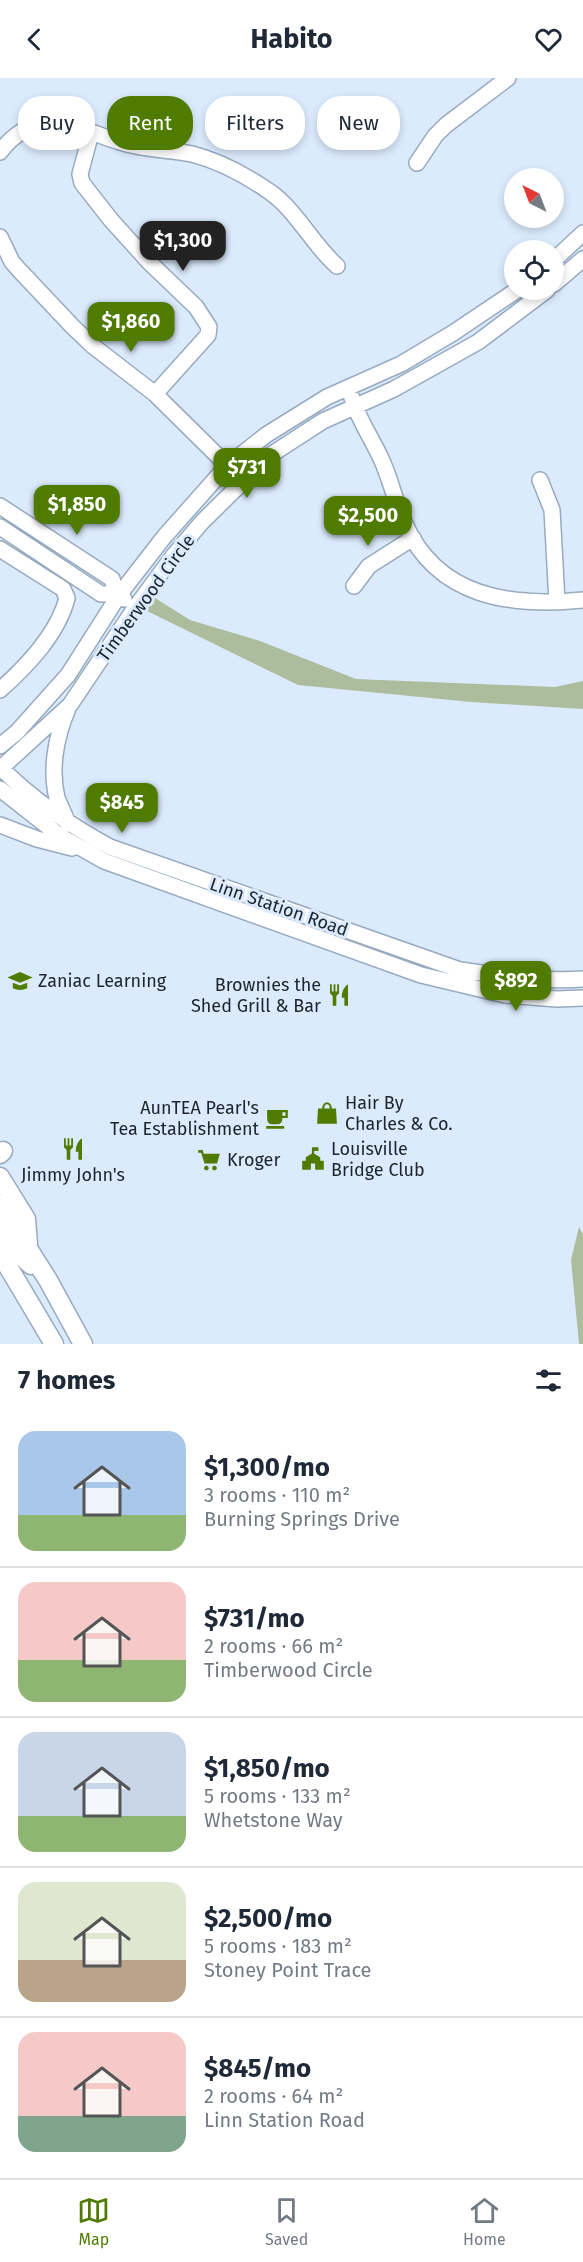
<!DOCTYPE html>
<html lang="en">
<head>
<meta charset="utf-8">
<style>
	:root { --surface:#fff; --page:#f6f6f7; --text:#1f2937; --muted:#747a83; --line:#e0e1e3; --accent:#4f7b00 }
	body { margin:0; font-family:"Fira Sans",sans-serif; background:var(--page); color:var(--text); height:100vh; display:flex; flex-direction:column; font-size:22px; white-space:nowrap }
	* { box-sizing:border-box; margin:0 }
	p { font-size:20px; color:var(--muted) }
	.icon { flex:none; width:33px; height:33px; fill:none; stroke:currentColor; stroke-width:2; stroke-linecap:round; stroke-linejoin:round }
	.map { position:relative; height:1266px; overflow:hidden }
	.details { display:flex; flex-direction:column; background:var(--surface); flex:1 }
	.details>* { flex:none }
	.guide { position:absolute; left:18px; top:18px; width:548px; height:54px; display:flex; gap:12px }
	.needle { width:39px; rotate:318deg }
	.buttons { position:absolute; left:504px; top:90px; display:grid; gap:12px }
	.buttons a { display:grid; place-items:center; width:60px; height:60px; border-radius:50%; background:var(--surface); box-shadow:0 3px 9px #0003; font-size:30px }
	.price { position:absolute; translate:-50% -51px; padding:0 14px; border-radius:12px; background:var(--accent); color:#fff; font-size:20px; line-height:39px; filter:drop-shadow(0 2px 3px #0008) }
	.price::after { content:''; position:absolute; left:50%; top:36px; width:18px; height:14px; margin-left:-9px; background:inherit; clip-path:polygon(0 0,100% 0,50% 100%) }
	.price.current { background:#222; color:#fff }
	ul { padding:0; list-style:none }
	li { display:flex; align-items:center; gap:18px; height:150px; padding:0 18px }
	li+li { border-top:2px solid var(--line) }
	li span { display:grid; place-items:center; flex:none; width:168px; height:120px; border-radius:18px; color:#555 }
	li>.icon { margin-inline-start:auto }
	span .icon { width:72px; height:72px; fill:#fffc; stroke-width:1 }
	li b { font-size:26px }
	h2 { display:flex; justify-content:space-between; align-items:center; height:72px; padding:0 18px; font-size:26px }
	.pill { padding:0 21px; border-radius:24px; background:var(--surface); box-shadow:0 3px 9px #0003; font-size:21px; line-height:54px }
	.pill.current { background:var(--accent); color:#fff }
	header { display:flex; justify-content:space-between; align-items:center; height:78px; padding:0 18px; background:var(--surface); font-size:27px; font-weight:700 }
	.dock { display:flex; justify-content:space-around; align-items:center; height:84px; border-top:2px solid var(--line); background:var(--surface); font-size:16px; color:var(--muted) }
	.dock a { display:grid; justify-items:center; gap:3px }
	.dock .current { color:var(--accent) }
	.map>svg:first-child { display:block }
</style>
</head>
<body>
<header><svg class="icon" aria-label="back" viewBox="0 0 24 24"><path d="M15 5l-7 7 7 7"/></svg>Habito<svg class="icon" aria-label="heart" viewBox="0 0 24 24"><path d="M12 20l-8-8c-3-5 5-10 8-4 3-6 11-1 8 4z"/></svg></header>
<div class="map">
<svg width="583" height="1266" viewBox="0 0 583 1266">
	<rect width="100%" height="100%" fill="#dbebfd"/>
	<path fill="#acbd9d" d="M155,520l35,22 70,21 96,38 199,8 28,-6v28l-112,-7 -173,-17 -155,-76z
		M579,1149l4,7v110h-4l-8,-84z"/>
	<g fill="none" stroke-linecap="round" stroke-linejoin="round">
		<g stroke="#97aac0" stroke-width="18">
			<path id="minor" d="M91,55l-11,41 2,9 29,37 38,42 47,45 13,20 -1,8 -53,59
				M0,74c12,-16 29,-28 50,-29 23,-1 48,13 70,19 23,8 48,7 72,12 27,7 55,22 78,38 27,19 42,52 67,74
				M417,85l18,-27 11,-11 62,-47
				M0,159l12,25 9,10 52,55 20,19 62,48 80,79
				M554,182l29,-27
				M554,206l29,-25
				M352,320c7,24 24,46 33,70 7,18 12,38 20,56 33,74 106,83 178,76
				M540,402l12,30 5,92
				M0,428l112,73 4,14 8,6
				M0,449l101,67 15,-1
				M0,471l63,40 4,9c-9,36 -40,68 -67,92
				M354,508l15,-20 44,-28
				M67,633c-11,26 -17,58 -10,87 3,8 8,17 11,26
				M0,668l17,-14 51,-57 51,-80 45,-58 63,-71 39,-31 61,-38 74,-33 52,-31 64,-43
				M0,689c33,33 69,58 110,80l350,123c41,6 82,12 123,9
				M0,691l70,-64 65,-97 39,-53 28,-33 67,-66 54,-35 71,-32 84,-47 69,-52
				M0,711l60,47 44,25 317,114 84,20 52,4 26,-1
				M0,747l37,14 35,9"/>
		</g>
		<g stroke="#97aac0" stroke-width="21">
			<path id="major" d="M0,1076l3,-3
				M0,1099l26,42 2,25
				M0,1126l48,76 35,64
				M0,1150l17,24 14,13
				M0,1175l54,91"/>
		</g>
		<use href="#minor" stroke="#fff" stroke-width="15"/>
		<use href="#major" stroke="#fff" stroke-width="18"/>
	</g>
	<defs>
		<g id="school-bare" transform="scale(1.8)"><path d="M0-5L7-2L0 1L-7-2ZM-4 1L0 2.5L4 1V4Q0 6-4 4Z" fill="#4f7b00" stroke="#dbebfd" stroke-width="2.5" paint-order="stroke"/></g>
		<g id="restaurant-bare" transform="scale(1.8)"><path d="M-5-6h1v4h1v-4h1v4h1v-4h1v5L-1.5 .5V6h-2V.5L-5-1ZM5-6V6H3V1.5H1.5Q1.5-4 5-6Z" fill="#4f7b00" stroke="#dbebfd" stroke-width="2.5" paint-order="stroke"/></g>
		<g id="shop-bare" transform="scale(1.8)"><path d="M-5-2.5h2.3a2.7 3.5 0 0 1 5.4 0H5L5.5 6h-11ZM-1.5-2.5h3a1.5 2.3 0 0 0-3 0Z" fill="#4f7b00" stroke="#dbebfd" stroke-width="2.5" paint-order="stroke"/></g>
		<g id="cafe-bare" transform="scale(1.8)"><path d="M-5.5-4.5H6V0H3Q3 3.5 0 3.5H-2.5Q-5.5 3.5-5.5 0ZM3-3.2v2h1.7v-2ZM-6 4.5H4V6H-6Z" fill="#4f7b00" stroke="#dbebfd" stroke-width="2.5" paint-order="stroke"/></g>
		<g id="civic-bare" transform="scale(1.8)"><path d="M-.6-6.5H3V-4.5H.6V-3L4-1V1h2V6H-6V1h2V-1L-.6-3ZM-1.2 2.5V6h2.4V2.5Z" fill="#4f7b00" stroke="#dbebfd" stroke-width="2.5" paint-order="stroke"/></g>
		<g id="supermarket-bare" transform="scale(1.8)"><path d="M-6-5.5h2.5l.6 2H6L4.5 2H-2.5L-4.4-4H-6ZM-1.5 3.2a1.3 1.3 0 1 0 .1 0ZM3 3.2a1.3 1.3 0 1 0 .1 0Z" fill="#4f7b00" stroke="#dbebfd" stroke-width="2.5" paint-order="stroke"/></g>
	</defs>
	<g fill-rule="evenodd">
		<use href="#school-bare" x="20" y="903"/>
		<use href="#restaurant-bare" x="339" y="917"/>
		<use href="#shop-bare" x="327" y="1035"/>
		<use href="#cafe-bare" x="277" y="1040"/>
		<use href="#restaurant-bare" x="73" y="1071"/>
		<use href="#civic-bare" x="313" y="1081"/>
		<use href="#supermarket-bare" x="209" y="1082"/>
	</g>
	<g text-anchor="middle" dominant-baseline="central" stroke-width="6" stroke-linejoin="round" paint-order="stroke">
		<g font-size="18" fill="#1c242c" stroke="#dbebfd">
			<text transform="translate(146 520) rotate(-54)">Timberwood Circle</text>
			<text transform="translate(279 829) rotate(19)">Linn Station Road</text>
		</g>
		<g font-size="18" fill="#1c242c" stroke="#dbebfd" text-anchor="start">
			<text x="38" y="903">Zaniac Learning</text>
			<text x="321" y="907" text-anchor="end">Brownies the<tspan x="321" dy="21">Shed Grill &amp; Bar</tspan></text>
			<text x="345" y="1025">Hair By<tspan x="345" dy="21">Charles &amp; Co.</tspan></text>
			<text x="259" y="1030" text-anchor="end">AunTEA Pearl's<tspan x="259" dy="21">Tea Establishment</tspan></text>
			<text x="331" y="1071">Louisville<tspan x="331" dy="21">Bridge Club</tspan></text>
			<text x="227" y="1082">Kroger</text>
			<text x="73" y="1097" text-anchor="middle">Jimmy John's</text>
		</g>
	</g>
</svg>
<div class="buttons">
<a><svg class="needle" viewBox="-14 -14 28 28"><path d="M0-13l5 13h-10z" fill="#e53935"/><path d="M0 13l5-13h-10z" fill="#747a83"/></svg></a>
<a><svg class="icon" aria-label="locate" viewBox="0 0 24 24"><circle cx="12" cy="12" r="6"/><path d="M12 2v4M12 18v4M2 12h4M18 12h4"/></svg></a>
</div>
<b class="price current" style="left:183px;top:194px">$1,300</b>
<b class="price" style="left:131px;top:275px">$1,860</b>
<b class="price" style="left:247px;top:421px">$731</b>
<b class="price" style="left:77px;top:458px">$1,850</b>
<b class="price" style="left:368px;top:469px">$2,500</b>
<b class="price" style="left:122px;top:756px">$845</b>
<b class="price" style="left:516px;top:934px">$892</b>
<div class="guide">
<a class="pill">Buy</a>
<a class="pill current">Rent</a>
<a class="pill">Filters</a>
<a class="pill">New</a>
</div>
</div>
<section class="details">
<h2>7 homes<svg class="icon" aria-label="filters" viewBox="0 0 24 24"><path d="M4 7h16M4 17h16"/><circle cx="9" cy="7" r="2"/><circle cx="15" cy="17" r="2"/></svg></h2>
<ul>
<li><span style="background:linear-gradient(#a9c7e8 70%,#8fb573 0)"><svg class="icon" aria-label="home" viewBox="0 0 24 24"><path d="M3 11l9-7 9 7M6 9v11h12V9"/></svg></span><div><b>$1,300/mo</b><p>3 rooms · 110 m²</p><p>Burning Springs Drive</p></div></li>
<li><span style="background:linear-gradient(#f6c9c9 65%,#8fb573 0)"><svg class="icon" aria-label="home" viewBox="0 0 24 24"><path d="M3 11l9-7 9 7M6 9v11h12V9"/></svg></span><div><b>$731/mo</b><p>2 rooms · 66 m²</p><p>Timberwood Circle</p></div></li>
<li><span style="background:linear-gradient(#c9d6e8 70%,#8fb573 0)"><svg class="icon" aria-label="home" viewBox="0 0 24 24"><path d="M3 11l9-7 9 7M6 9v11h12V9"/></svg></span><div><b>$1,850/mo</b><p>5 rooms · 133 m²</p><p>Whetstone Way</p></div></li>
<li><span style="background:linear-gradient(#dfe7d0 65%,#b9a48a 0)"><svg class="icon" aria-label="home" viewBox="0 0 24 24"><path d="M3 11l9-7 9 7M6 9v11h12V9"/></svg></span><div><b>$2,500/mo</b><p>5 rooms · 183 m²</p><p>Stoney Point Trace</p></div></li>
<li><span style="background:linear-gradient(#f6c9c9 70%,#7fa58c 0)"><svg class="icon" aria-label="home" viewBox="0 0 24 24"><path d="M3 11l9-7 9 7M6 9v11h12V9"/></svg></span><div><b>$845/mo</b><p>2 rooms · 64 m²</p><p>Linn Station Road</p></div></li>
</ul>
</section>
<nav class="dock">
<a class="current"><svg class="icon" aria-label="map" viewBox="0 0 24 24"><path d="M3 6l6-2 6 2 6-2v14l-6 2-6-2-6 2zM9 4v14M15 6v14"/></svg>Map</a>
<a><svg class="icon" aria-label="saved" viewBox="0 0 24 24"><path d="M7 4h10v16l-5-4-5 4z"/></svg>Saved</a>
<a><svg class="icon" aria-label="home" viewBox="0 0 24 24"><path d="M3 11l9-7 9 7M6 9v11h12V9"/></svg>Home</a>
</nav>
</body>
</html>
